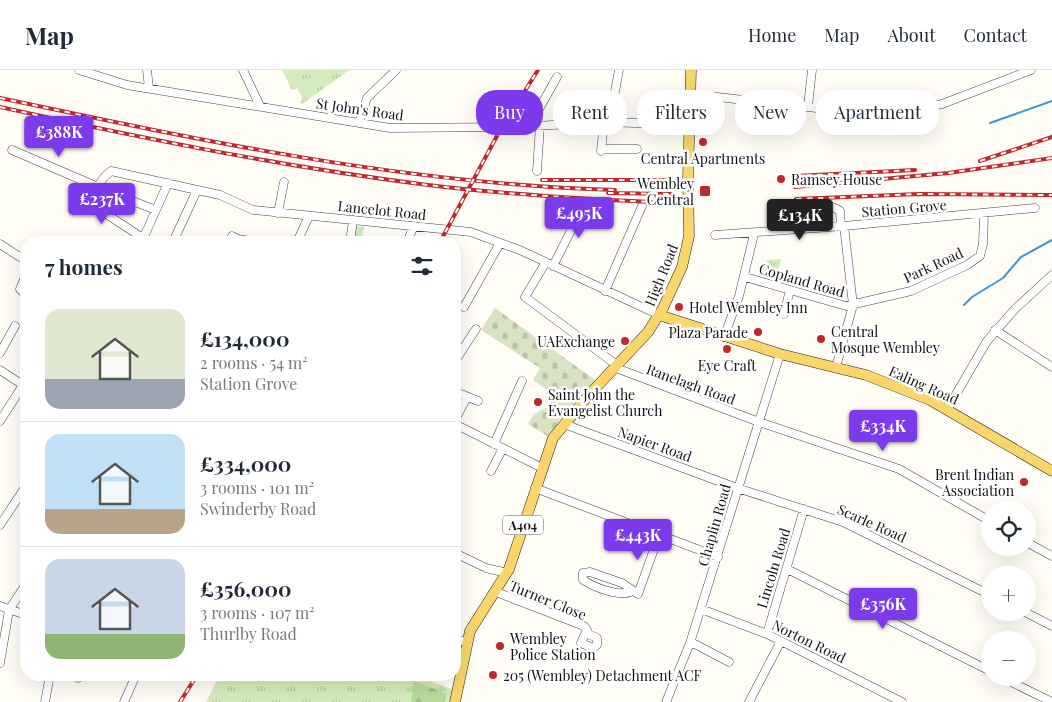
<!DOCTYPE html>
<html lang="en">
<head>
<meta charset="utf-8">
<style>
	:root { --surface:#fff; --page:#f2f2f3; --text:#1f2937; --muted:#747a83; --line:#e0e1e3; --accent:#7c3aed }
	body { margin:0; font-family:"Playfair Display",serif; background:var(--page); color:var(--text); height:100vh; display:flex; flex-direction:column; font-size:19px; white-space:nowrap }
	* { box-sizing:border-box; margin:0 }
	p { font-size:16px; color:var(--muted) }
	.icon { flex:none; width:28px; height:28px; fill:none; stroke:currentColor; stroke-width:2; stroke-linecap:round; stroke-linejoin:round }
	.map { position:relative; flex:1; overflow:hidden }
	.sheet { position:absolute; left:20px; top:166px; width:441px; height:445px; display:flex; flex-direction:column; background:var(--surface); border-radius:20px; box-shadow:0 5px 20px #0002 }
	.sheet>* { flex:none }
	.hud { position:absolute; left:476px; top:20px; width:475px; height:45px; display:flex; gap:10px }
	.controls { position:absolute; left:981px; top:431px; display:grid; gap:10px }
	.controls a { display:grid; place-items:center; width:55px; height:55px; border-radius:50%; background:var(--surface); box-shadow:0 5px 20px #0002; font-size:25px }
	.price { position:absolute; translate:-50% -42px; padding:0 11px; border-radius:5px; background:var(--accent); color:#fff; font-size:16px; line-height:32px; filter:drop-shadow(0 1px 2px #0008) }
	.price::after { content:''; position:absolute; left:50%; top:30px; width:15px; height:11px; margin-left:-8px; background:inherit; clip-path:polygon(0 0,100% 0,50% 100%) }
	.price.active { background:#222; color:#fff }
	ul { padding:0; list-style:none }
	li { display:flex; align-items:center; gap:15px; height:125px; padding:0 25px }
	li+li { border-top:1px solid var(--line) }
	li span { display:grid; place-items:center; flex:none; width:140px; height:100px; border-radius:15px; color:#555 }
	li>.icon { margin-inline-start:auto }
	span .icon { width:60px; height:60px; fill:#fffc; stroke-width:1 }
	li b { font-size:21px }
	h2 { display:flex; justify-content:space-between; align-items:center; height:60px; padding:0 25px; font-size:21px }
	.pill { padding:0 18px; border-radius:20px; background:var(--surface); box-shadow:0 5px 20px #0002; font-size:18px; line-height:45px }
	.pill.active { background:var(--accent); color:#fff }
	header { display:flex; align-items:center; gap:30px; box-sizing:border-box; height:70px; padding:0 25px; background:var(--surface); border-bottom:1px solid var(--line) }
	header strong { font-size:24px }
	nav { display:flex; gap:28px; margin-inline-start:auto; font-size:18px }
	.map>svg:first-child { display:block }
</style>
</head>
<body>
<header>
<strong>Map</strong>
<nav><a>Home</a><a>Map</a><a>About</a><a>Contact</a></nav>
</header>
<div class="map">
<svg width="1052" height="632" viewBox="0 0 1052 632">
	<defs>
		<pattern id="grass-tufts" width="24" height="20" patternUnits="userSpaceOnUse" patternTransform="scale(1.25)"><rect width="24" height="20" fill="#d5ebbd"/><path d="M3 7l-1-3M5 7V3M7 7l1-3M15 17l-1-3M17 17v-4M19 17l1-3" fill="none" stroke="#b6c8a1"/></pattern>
		<pattern id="forest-firs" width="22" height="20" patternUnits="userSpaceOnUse" patternTransform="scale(1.25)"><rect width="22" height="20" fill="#b9dc9c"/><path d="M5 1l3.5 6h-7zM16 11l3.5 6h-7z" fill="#9ebc85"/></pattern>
		<pattern id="cemetery-stones" width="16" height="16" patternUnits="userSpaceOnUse" patternTransform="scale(1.25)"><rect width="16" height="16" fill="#d9e3c4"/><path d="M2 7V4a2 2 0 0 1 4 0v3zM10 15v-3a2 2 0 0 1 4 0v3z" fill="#b9c2a7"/></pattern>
	</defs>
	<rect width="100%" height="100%" fill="#fffdf5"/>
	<path fill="url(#grass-tufts)" d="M282,0h67l-47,34 -2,-1 2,-6 -5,-9 -5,2z
		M356,156l8,1 -3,15 -6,-1z
		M781,189l-5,22 -13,-3 4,-18z
		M220,605h195l39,15 -5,12h-243z"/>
	<path fill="url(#forest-firs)" d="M414,611l33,13 -3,8h-33z"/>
	<path fill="url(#cemetery-stones)" d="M495,238l100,72 -33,36 -13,21 -21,-13 6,-10 20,-11 -8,-14 -13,-9 7,-12 -59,-38z"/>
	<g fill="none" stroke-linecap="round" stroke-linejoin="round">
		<path stroke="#3f96cf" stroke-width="2" d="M990,53l62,-22
			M964,235l8,-8 31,-19 18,-21 31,-17"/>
		<g stroke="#444" stroke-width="9">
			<path id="minor" d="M79,0l48,15 263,43 127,-1 90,-5 83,3
				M147,0l2,18
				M243,0l17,36
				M691,24l170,19 50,-3 31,-6 89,-34
				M808,36l4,-36
				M607,52l4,-9 8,-43
				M359,53l8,-25 29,-28
				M530,55l27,-48
				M603,79h34
				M12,80l86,37
				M601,81l3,-28
				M537,101l3,-46
				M125,136l5,-6 26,10
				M789,139l44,-2 7,4 1,16
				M278,143l6,-31
				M715,165l129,-9 191,-18
				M232,166c7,5 13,3 21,6
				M143,169l25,-56
				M149,172l-52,-34c-4,-15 2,-28 14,-37l109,24 33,15 218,22 51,19 137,64
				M173,172l24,-52
				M297,172l12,-26
				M350,172l3,-22
				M407,172l7,-16
				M0,174l26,17
				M546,192l-21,35 93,69
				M553,196l32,-63
				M26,205l-6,14 6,7
				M745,207l101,29 65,-15 56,-26 13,-9 3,-12 1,-31
				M605,221l37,-85
				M464,237l36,-64
				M784,244l6,-24
				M995,260l57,37
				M724,267l15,-41 15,-62
				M0,283l15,-27
				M455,291l21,-32
				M836,297l17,-62 -9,-79
				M616,298l143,54 140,47 91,52
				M0,300l26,17
				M461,324l17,7
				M948,338l39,-67 28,-32 37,-34
				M455,350l12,-23
				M0,351l23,-36
				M455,354l87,44
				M564,354l173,64 106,34 147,73
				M494,374l28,-63
				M491,401l12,-23
				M535,418l183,69
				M0,455l26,-39
				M1028,473l24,13
				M455,483l31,15 21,5
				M787,499l203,102
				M632,521c-12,7 -38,-4 -49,-11v-7l7,-1 32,11 16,11 21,-59
				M496,522l88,34 3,4 -6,13 12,5 4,-3v-7l-11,-5
				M0,536l26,9
				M701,539l66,25 135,68
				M1025,542l27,14
				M767,564l37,-125
				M455,569l12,3
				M691,572l38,20
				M0,593l9,-53 17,-26
				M78,608v-3
				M1003,608l49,24
				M45,632l5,-27
				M124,632l12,-27
				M666,632l24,-59 90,-289
				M749,632l32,-61"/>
		</g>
		<g stroke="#222" stroke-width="11">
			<path id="major" d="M659,245l121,39 86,21 64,25 122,71
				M455,632l15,-71 39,-62 44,-131 35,-42 60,-64 15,-24 19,-41 7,-31 -1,-58 3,-108"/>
		</g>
		<use href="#minor" stroke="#fff" stroke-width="8"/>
		<use href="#major" stroke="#f9d66b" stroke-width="10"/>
		<g stroke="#c4262e" stroke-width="4">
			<path id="rail" d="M0,28c203,43 406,86 615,92
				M0,37c141,31 284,60 428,78 81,10 163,14 244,18
				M980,91l72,-24
				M795,106l120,-6
				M542,110h130
				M795,117l153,-14 104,-15
				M608,123l65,1
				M796,129l123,-5 133,1
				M440,172l58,-108 40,-64
				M180,632l17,-27"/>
		</g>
		<use href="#rail" stroke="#fff" stroke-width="2" stroke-dasharray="5.5" stroke-linecap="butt"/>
	</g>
	<g fill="#c4262e" stroke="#fff" stroke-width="2">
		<circle cx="703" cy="72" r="5"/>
		<circle cx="781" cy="109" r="5"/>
		<rect x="699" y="115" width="12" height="12" rx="2.5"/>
		<circle cx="679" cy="237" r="5"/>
		<circle cx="758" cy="262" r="5"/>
		<circle cx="821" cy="269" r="5"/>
		<circle cx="625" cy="271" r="5"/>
		<circle cx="727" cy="279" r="5"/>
		<circle cx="538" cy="332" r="5"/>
		<circle cx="1024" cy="412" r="5"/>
		<circle cx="500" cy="576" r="5"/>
		<circle cx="493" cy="605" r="5"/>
	</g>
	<g text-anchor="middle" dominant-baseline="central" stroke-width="5" stroke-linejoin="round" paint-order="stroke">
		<rect fill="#fff" stroke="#585858" stroke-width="1" x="503" y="445.5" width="40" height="19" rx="4"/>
		<g font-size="12" font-weight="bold" fill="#111">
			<text x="523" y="455">A404</text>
		</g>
		<g font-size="14" fill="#111" stroke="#fff">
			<text transform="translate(360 39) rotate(8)">St John's Road</text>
			<text transform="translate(904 138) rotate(-5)">Station Grove</text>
			<text transform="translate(382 140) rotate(6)">Lancelot Road</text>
			<text transform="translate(933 195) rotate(-25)">Park Road</text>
			<text transform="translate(661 205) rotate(-68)">High Road</text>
			<text transform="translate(802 210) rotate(16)">Copland Road</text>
			<text transform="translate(691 314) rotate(20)">Ranelagh Road</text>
			<text transform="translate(924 315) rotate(24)">Ealing Road</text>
			<text transform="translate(655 374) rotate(20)">Napier Road</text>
			<text transform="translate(872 453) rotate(24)">Scarle Road</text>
			<text transform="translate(714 455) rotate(-74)">Chaplin Road</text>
			<text transform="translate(773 498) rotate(-73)">Lincoln Road</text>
			<text transform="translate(548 530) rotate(22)">Turner Close</text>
			<text transform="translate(809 571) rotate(26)">Norton Road</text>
		</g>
		<g font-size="14" fill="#111" stroke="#fff" text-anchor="start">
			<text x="703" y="88" text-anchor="middle">Central Apartments</text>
			<text x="791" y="109">Ramsey House</text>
			<text x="694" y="113" text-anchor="end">Wembley<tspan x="694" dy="16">Central</tspan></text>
			<text x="689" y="237">Hotel Wembley Inn</text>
			<text x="831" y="261">Central<tspan x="831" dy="16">Mosque Wembley</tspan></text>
			<text x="748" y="262" text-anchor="end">Plaza Parade</text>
			<text x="615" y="271" text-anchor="end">UAExchange</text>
			<text x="727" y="295" text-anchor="middle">Eye Craft</text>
			<text x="548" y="324">Saint John the<tspan x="548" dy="16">Evangelist Church</tspan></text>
			<text x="1014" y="404" text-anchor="end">Brent Indian<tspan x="1014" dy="16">Association</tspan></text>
			<text x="510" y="568">Wembley<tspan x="510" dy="16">Police Station</tspan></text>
			<text x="503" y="605">205 (Wembley) Detachment ACF</text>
		</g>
	</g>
</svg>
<div class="controls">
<a><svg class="icon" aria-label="locate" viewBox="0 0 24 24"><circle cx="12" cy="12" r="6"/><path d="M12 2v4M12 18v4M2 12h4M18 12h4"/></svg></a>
<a>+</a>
<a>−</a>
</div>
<b class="price" style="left:59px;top:88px">£388K</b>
<b class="price" style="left:102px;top:155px">£237K</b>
<b class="price" style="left:579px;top:169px">£495K</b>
<b class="price active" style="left:800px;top:171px">£134K</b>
<b class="price" style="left:883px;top:382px">£334K</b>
<b class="price" style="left:638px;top:491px">£443K</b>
<b class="price" style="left:883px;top:560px">£356K</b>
<div class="hud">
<a class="pill active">Buy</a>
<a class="pill">Rent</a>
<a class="pill">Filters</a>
<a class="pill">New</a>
<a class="pill">Apartment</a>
</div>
<section class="sheet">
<h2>7 homes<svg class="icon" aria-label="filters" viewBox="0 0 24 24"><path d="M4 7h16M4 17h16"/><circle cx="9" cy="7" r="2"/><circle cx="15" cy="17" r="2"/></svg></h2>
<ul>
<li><span style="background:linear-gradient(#dfe7d0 70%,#9aa5b1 0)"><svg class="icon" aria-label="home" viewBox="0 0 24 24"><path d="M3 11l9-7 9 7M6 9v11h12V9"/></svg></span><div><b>£134,000</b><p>2 rooms · 54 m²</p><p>Station Grove</p></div></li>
<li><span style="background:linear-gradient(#bfe0f5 75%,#b9a48a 0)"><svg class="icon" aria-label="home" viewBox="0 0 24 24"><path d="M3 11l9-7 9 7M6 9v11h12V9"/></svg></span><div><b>£334,000</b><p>3 rooms · 101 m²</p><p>Swinderby Road</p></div></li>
<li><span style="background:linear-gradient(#c9d6e8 75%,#8fb573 0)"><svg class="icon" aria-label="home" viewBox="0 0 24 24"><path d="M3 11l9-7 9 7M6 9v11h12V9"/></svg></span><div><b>£356,000</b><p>3 rooms · 107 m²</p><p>Thurlby Road</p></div></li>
</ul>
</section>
</div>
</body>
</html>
